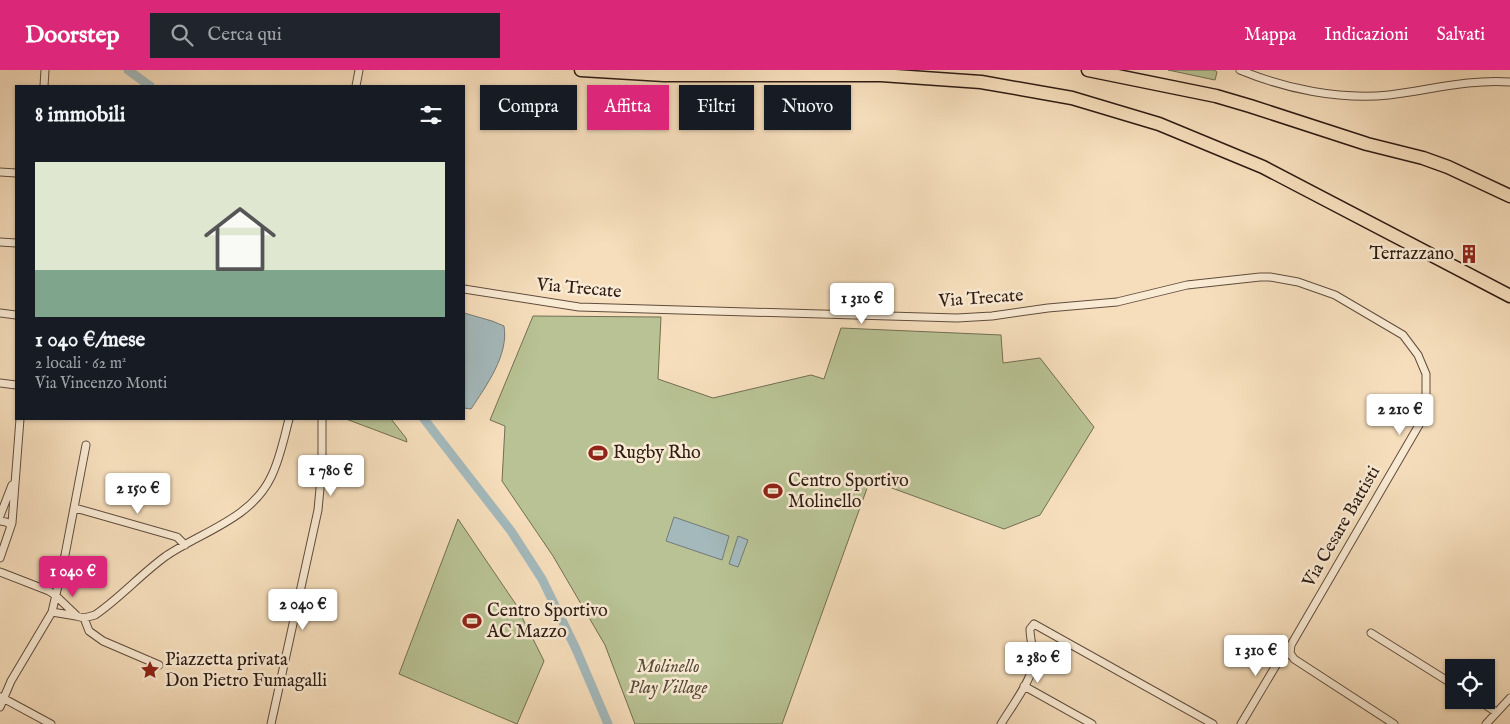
<!DOCTYPE html>
<html lang="it">
<head>
<meta charset="utf-8">
<style>
	:root { --surface:#171b24; --page:#20242c; --text:#f1f3f6; --muted:#9ea1a6; --line:#363941; --accent:#db2777 }
	body { margin:0; font-family:"IM FELL English",serif; background:var(--page); color:var(--text); height:100vh; display:flex; flex-direction:column; font-size:19px; white-space:nowrap }
	* { box-sizing:border-box; margin:0 }
	p { font-size:16px; color:var(--muted) }
	.icon { flex:none; width:28px; height:28px; fill:none; stroke:currentColor; stroke-width:2; stroke-linecap:round; stroke-linejoin:round }
	.map { position:relative; flex:1; overflow:hidden }
	.details { position:absolute; left:15px; top:15px; width:450px; height:335px; display:flex; flex-direction:column; background:var(--surface); border-radius:0px; box-shadow:0 1px 4px #0004 }
	.details>* { flex:none }
	.top-card { position:absolute; left:480px; top:15px; width:475px; height:45px; display:flex; gap:10px }
	.controls { position:absolute; left:1445px; top:589px; display:grid; gap:10px }
	.controls a { display:grid; place-items:center; width:50px; height:50px; border-radius:0px; background:var(--surface); box-shadow:0 1px 4px #0004; font-size:25px }
	.price { position:absolute; translate:-50% -42px; padding:0 11px; border-radius:5px; background:#fff; color:#222; font-size:16px; line-height:32px; filter:drop-shadow(0 1px 2px #0008) }
	.price::after { content:''; position:absolute; left:50%; top:30px; width:15px; height:11px; margin-left:-8px; background:inherit; clip-path:polygon(0 0,100% 0,50% 100%) }
	.price.current { background:var(--accent); color:#fff }
	ul { padding:0; list-style:none }
	li { display:grid; align-content:center; gap:10px; height:265px; padding:0 20px }
	li+li { border-top:1px solid var(--line) }
	li span { display:grid; place-items:center; height:155px; border-radius:0px; color:#555 }
	li>.icon { margin-inline-start:auto }
	span .icon { width:90px; height:90px; fill:#fffc; stroke-width:1 }
	li b { font-size:21px }
	h2 { display:flex; justify-content:space-between; align-items:center; height:60px; padding:0 20px; font-size:21px }
	.chip { padding:0 18px; border-radius:0px; background:var(--surface); box-shadow:0 1px 4px #0004; font-size:18px; line-height:45px }
	.chip.current { background:var(--accent); color:#fff }
	header { display:flex; align-items:center; gap:30px; box-sizing:border-box; height:70px; padding:0 25px; background:var(--accent); color:#fff }
	header strong { font-size:24px }
	nav { display:flex; gap:28px; margin-inline-start:auto; font-size:18px }
	.search { width:350px; height:45px; background:var(--page); display:flex; align-items:center; gap:12px; box-sizing:border-box; padding:0 18px; border-radius:0px; color:var(--muted); font-size:19px }
	.map>svg:first-child { display:block }
</style>
</head>
<body>
<header>
<strong>Doorstep</strong>
<div class="search"><svg class="icon" aria-label="search" viewBox="0 0 24 24"><circle cx="10" cy="10" r="6"/><path d="M15 15l6 6"/></svg>Cerca qui</div>
<nav><a>Mappa</a><a>Indicazioni</a><a>Salvati</a></nav>
</header>
<div class="map">
<svg width="1510" height="654" viewBox="0 0 1510 654">
	<rect width="100%" height="100%" fill="#f6debc"/>
	<filter id="stains"><feTurbulence type="fractalNoise" baseFrequency=".004" numOctaves="4"/><feColorMatrix values="0 0 0 0 .2 0 0 0 0 .09 0 0 0 0 .02 0 0 0 .5 -.17"/></filter>
	<radialGradient id="worn" r=".72"><stop offset=".6" stop-color="#630" stop-opacity="0"/><stop offset="1" stop-color="#630" stop-opacity=".3"/></radialGradient>
	<path fill="#b8c294" stroke="#736e54" d="M1168,0h46l3,2 -2,8z
		M533,246l128,1 -3,62 55,19 98,-23 13,4 17,-51 160,7 2,28 37,-5 54,69 -54,88 -36,14 -134,-49 -88,244h-147l-30,-79 -52,-89 -51,-75 3,-55 -15,-6z
		M346,349h45l15,19 1,4z
		M458,449l57,84 29,58 -27,63 -118,-50z"/>
	<path fill="#a3b9bc" stroke="#747a78" d="M464,243l28,8 12,5c5,29 -18,60 -33,83l-7,-1z
		M674,447l55,19 -7,24 -56,-19z
		M738,466l10,4 -10,27 -9,-3z"/>
	<g fill="none" stroke-linecap="round" stroke-linejoin="round">
		<path stroke="#a3b9bc" stroke-width="9" d="M128,0l22,16
			M424,349l87,112 31,48 34,70 32,75"/>
		<g stroke="#604c3d" stroke-width="9">
			<path id="minor" d="M1240,0c46,19 99,30 149,25 41,-5 80,-16 121,-13
				M44,16l1,-16
				M356,16l3,-16
				M0,102l16,1
				M0,172l16,1
				M464,219l115,18 378,11 35,-2 56,-8 69,-6 70,-17 73,-8h10l28,5 37,13 68,40 15,20 8,19v29l-7,22 -128,220 -1,8 4,6 100,65
				M0,243l16,2
				M0,313l16,2
				M75,438l102,29 8,8
				M0,446l12,-31
				M0,451l6,1 5,3
				M0,488l12,-35 8,-104
				M0,502l49,19 6,4 21,20
				M52,542l24,4 8,2 11,-3c25,-17 46,-41 71,-59 35,-24 85,-37 105,-79 9,-18 13,-39 18,-58
				M84,548l5,13 14,10 56,24
				M1371,563l83,52
				M1024,616l68,38
				M1,627l50,27
				M1478,630l18,12
				M0,637l11,-26 41,-69 13,-57 21,-110
				M271,654l47,-214 4,-43v-48
				M1001,654c9,-15 30,-43 32,-59 2,-12 -3,-24 -3,-36l4,-5 179,100
				M1241,654l40,-67 9,-4
				M1486,654l24,-26"/>
		</g>
		<g stroke="#2e1b13" stroke-width="15">
			<path id="motorway" d="M581,0l83,5h217l100,7 91,16 87,26 104,43 247,129
				M1088,0l128,26 34,10 117,38 56,14 25,9 62,29"/>
		</g>
		<use href="#minor" stroke="#f9ead3" stroke-width="7"/>
		<use href="#motorway" stroke="#f6debc" stroke-width="12"/>
	</g>
	<defs>
		<g id="building-bare" transform="scale(1.5)"><path d="M-4-6H4V6H1V3H-1V6H-4ZM-2.5-4.3h1.7v1.8h-1.7ZM.8-4.3h1.7v1.8H.8ZM-2.5-1h1.7V.8h-1.7ZM.8-1h1.7V.8H.8Z" fill="#8f2418" stroke="#f9ead3" stroke-width="2.5" paint-order="stroke"/></g>
		<g id="stadium-bare" transform="scale(1.5)"><path d="M0-5a6.5 5 0 1 0 0 10a6.5 5 0 1 0 0-10ZM-3.5-1.8h7v3.6h-7Z" fill="#8f2418" stroke="#f9ead3" stroke-width="2.5" paint-order="stroke"/></g>
		<g id="sight-bare" transform="scale(1.5)"><path d="M0-6L1.8-2.2L6-1.7L2.9 1.2L3.7 5.4L0 3.3L-3.7 5.4L-2.9 1.2L-6-1.7L-1.8-2.2Z" fill="#8f2418" stroke="#f9ead3" stroke-width="2.5" paint-order="stroke"/></g>
	</defs>
	<g fill-rule="evenodd">
		<use href="#building-bare" x="1469" y="184"/>
		<use href="#stadium-bare" x="598" y="383"/>
		<use href="#stadium-bare" x="773" y="421"/>
		<use href="#stadium-bare" x="472" y="551"/>
		<use href="#sight-bare" x="150" y="600"/>
	</g>
	<g text-anchor="middle" dominant-baseline="central" stroke-width="5" stroke-linejoin="round" paint-order="stroke">
		<g font-size="18" fill="#2e1b13" stroke="#f9ead3" text-anchor="start">
			<text x="1454" y="184" text-anchor="end">Terrazzano</text>
			<text x="613" y="383">Rugby Rho</text>
			<text x="788" y="411">Centro Sportivo<tspan x="788" dy="21">Molinello</tspan></text>
			<text x="487" y="541">Centro Sportivo<tspan x="487" dy="21">AC Mazzo</tspan></text>
			<text x="165" y="590">Piazzetta privata<tspan x="165" dy="21">Don Pietro Fumagalli</tspan></text>
		</g>
		<g font-size="18" fill="#2e1b13" stroke="#f9ead3">
			<text transform="translate(579 219) rotate(5)">Via Trecate</text>
			<text transform="translate(981 229) rotate(-4)">Via Trecate</text>
			<text transform="translate(1342 457) rotate(-60)">Via Cesare Battisti</text>
		</g>
		<g font-size="18" font-style="italic" fill="#574d3a" stroke="#f9ead3">
			<text x="668" y="597">Molinello<tspan x="668" dy="21">Play Village</tspan></text>
		</g>
	</g>
	<rect width="100%" height="100%" filter="url(#stains)"/>
	<rect width="100%" height="100%" fill="url(#worn)"/>
</svg>
<div class="controls">
<a><svg class="icon" aria-label="locate" viewBox="0 0 24 24"><circle cx="12" cy="12" r="6"/><path d="M12 2v4M12 18v4M2 12h4M18 12h4"/></svg></a>
</div>
<b class="price" style="left:862px;top:255px">1 310 €</b>
<b class="price" style="left:1400px;top:366px">2 210 €</b>
<b class="price" style="left:331px;top:427px">1 780 €</b>
<b class="price" style="left:138px;top:445px">2 150 €</b>
<b class="price current" style="left:73px;top:528px">1 040 €</b>
<b class="price" style="left:303px;top:561px">2 040 €</b>
<b class="price" style="left:1256px;top:607px">1 310 €</b>
<b class="price" style="left:1038px;top:614px">2 380 €</b>
<div class="top-card">
<a class="chip">Compra</a>
<a class="chip current">Affitta</a>
<a class="chip">Filtri</a>
<a class="chip">Nuovo</a>
</div>
<section class="details">
<h2>8 immobili<svg class="icon" aria-label="filters" viewBox="0 0 24 24"><path d="M4 7h16M4 17h16"/><circle cx="9" cy="7" r="2"/><circle cx="15" cy="17" r="2"/></svg></h2>
<ul>
<li><span style="background:linear-gradient(#dfe7d0 70%,#7fa58c 0)"><svg class="icon" aria-label="home" viewBox="0 0 24 24"><path d="M3 11l9-7 9 7M6 9v11h12V9"/></svg></span><div><b>1 040 €/mese</b><p>2 locali · 62 m²</p><p>Via Vincenzo Monti</p></div></li>
</ul>
</section>
</div>
</body>
</html>
